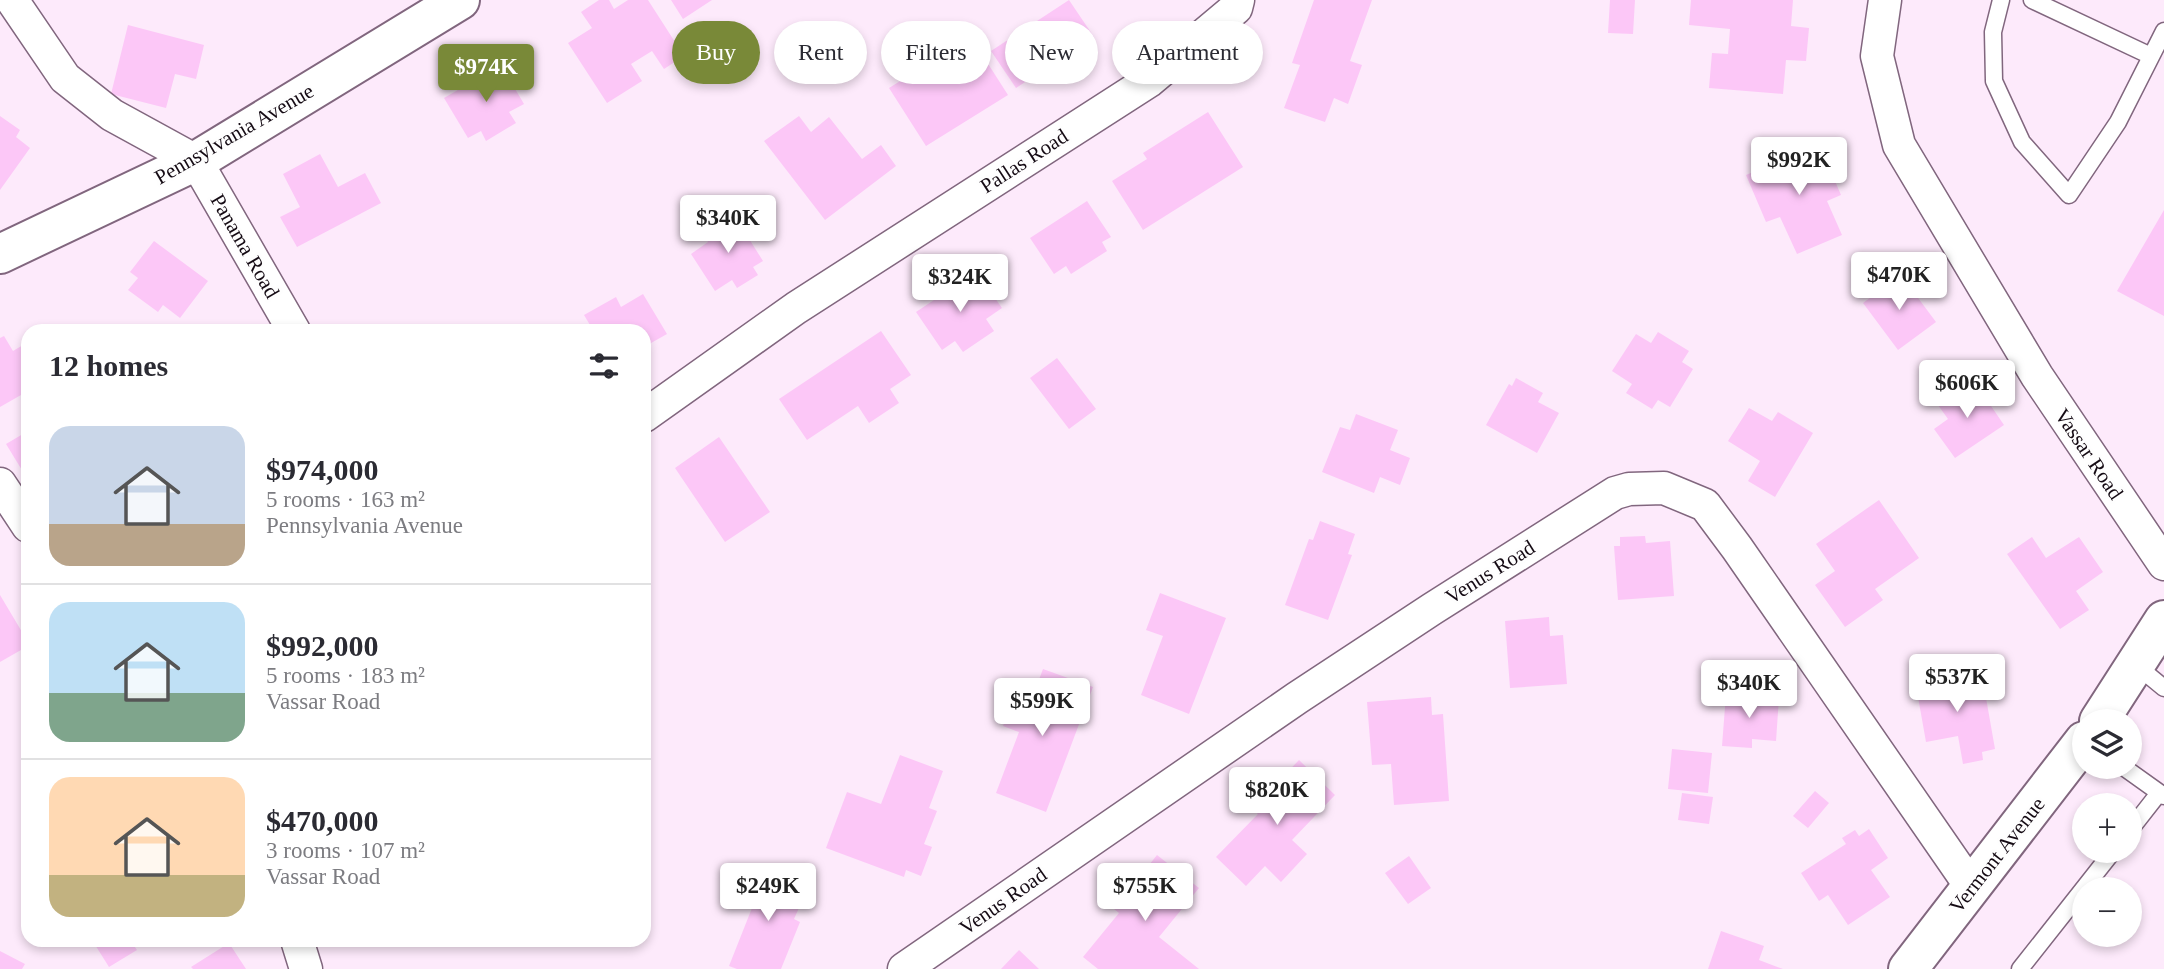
<!DOCTYPE html>
<html lang="en">
<head>
<meta charset="utf-8">
<style>
	:root { --surface:#fff; --page:#f7f7f7; --text:#2b2b33; --muted:#7c7c81; --line:#e1e1e2; --accent:#798938 }
	body { margin:0; font-family:Georgia,serif; background:var(--page); color:var(--text); height:100vh; display:flex; flex-direction:column; font-size:26px; white-space:nowrap }
	* { box-sizing:border-box; margin:0 }
	p { font-size:23px; color:var(--muted) }
	.icon { flex:none; width:38px; height:38px; fill:none; stroke:currentColor; stroke-width:2; stroke-linecap:round; stroke-linejoin:round }
	.map { position:relative; flex:1; overflow:hidden }
	.drawer { position:absolute; left:21px; top:324px; width:630px; height:623px; display:flex; flex-direction:column; background:var(--surface); border-radius:21px; box-shadow:0 4px 10px #0003 }
	.drawer>* { flex:none }
	.banner { position:absolute; left:672px; top:21px; width:665px; height:63px; display:flex; gap:14px }
	.fabs { position:absolute; left:2072px; top:709px; display:grid; gap:14px }
	.fabs a { display:grid; place-items:center; width:70px; height:70px; border-radius:50%; background:var(--surface); box-shadow:0 4px 10px #0003; font-size:35px }
	.price { position:absolute; translate:-50% -60px; padding:0 16px; border-radius:7px; background:#fff; color:#222; font-size:23px; line-height:46px; filter:drop-shadow(0 2px 4px #0008) }
	.price::after { content:''; position:absolute; left:50%; top:42px; width:21px; height:16px; margin-left:-10px; background:inherit; clip-path:polygon(0 0,100% 0,50% 100%) }
	.price.selected { background:var(--accent); color:#fff }
	ul { padding:0; list-style:none }
	li { display:flex; align-items:center; gap:21px; height:175px; padding:0 28px }
	li+li { border-top:2px solid var(--line) }
	li span { display:grid; place-items:center; flex:none; width:196px; height:140px; border-radius:21px; color:#555 }
	li>.icon { margin-inline-start:auto }
	span .icon { width:84px; height:84px; fill:#fffc; stroke-width:1 }
	li b { font-size:30px }
	h2 { display:flex; justify-content:space-between; align-items:center; height:84px; padding:0 28px; font-size:30px }
	.tag { padding:0 24px; border-radius:32px; background:var(--surface); box-shadow:0 4px 10px #0003; font-size:24px; line-height:63px }
	.tag.selected { background:var(--accent); color:#fff }
	.map>svg:first-child { display:block }
</style>
</head>
<body>
<div class="map">
<svg width="2164" height="969" viewBox="0 0 2164 969">
	<rect width="100%" height="100%" fill="#fdeafb"/>
	<path fill="#fcc7f7" d="M599,0h10l5,9 14,-9h20l36,56 -20,13 -12,-18 -21,13 11,17 -35,22 -39,-60 24,-15 -11,-16z
		M671,0h41l-29,19z
		M1069,0l25,37 -78,51 -25,-37z
		M1314,0h58l-22,61 12,4 -14,39 -14,-6 -9,24 -41,-14 16,-43 -8,-2z
		M1610,0h25l-2,34 -25,-1z
		M1691,0h102l-2,26 18,2 -3,33 -20,-1 -3,34 -74,-6 3,-35 16,1 2,-25 -41,-4z
		M128,25l76,20 -8,34 -21,-5 -9,34 -55,-14z
		M953,48l13,22 19,-11 23,36 -82,51 -37,-58z
		M501,65l23,39 -15,8 7,11 -30,18 -5,-10 -13,7 -24,-40z
		M1208,112l35,55 -100,63 -31,-49 35,-22 -4,-6z
		M0,116l20,14 -4,7 14,11 -30,42z
		M799,116l12,16 18,-15 33,42 19,-14 15,21 -71,54 -61,-79z
		M1819,144l22,51 -14,6 15,34 -45,19 -17,-37 -14,5 -20,-47z
		M320,154l18,33 27,-14 16,30 -84,44 -17,-30 20,-10 -17,-33z
		M1087,201l24,36 -9,5 5,9 -36,23 -5,-8 -12,8 -24,-36z
		M2164,210v106l-47,-25z
		M734,215l29,46 -10,6 5,8 -21,13 -5,-8 -17,11 -24,-37 17,-12 -4,-8z
		M154,241l54,40 -28,37 -17,-13 -5,7 -30,-22 10,-12 -8,-6z
		M978,274l24,34 -16,11 8,12 -31,21 -8,-11 -13,9 -26,-38 21,-14 -5,-8 12,-8 7,10z
		M1901,275l35,47 -38,28 -35,-47z
		M643,294l24,40 -23,13v-16h-64l10,-6 -6,-10 32,-18 5,10z
		M881,331l30,44 -21,14 9,14 -30,20 -11,-17 -51,34 -28,-41z
		M1658,332l31,19 -7,11 11,7 -23,38 -12,-7 -6,9 -26,-16 6,-9 -20,-13 24,-37 15,9z
		M4,336l9,15 15,-9v49l-28,16v-69z
		M1057,358l39,51 -27,20 -39,-51z
		M1516,378l27,15 -5,9 21,11 -22,40 -51,-28 23,-41 3,2z
		M1974,381l30,44 -49,33 -21,-29 14,-10 -10,-14z
		M1749,408l23,13 6,-9 35,21 -38,64 -27,-16 12,-20 -32,-20z
		M1356,414l42,16 -8,20 20,8 -10,27 -20,-8 -6,16 -52,-21 18,-45 10,3z
		M28,431v49l-22,-36z
		M719,437l51,75 -45,30 -50,-74z
		M1879,500l40,58 -44,31 8,11 -38,27 -30,-42 20,-14 -19,-27z
		M1320,521l35,13 -7,20 4,1 -24,65 -43,-15 24,-66 4,1z
		M1645,536l1,7 24,-2 4,55 -56,4 -4,-54h6v-9z
		M2032,537l14,21 33,-21 24,35 -27,19 13,19 -29,19 -53,-75z
		M1160,593l66,25 -37,96 -48,-19 22,-59 -17,-6z
		M0,595l28,47v4l-28,16z
		M1549,617l1,19 13,-1 4,49 -57,4 -5,-67z
		M1043,669l50,18 -47,125 -50,-19 23,-61 -16,-6 13,-34 16,6z
		M1951,674l2,6 29,-5 13,74 -13,3 1,8 -20,4 -5,-28 -32,6 -11,-62z
		M1726,694l53,4 -3,43 -24,-2v9l-30,-2z
		M1431,697l1,18 11,-1 6,87 -55,4 -3,-41 -19,1 -5,-63z
		M1672,749l40,4 -4,40 -40,-4z
		M900,755l43,16 -14,37 8,3 -13,33 8,3 -11,29 -15,-6 -2,7 -78,-29 21,-56 34,12z
		M1299,760l36,35 -43,45 15,14 -26,28 -16,-16 -19,20 -30,-29 42,-43 -6,-5z
		M1815,791l14,12 -21,25 -15,-12z
		M1682,793l31,4 -4,27 -31,-4z
		M1869,829l19,29 -17,12 19,27 -42,28 -20,-30 -9,6 -18,-28 45,-29 -4,-6 13,-8 4,6z
		M1157,855l42,33 -40,49 40,32h-101l-15,-12 36,-44 -5,-4z
		M1409,856l22,32 -23,16 -23,-31z
		M753,869l54,21 -13,29 6,3 -19,47h-44l-8,-3 23,-58 -12,-6z
		M1721,931l43,15 -5,14 24,9h-75z
		M92,940h38l7,10 -28,17z
		M229,943l17,26h-53l-2,-2z
		M1019,950l20,19h-38z
		M0,951l25,13 -3,5h-22z"/>
	<g fill="none" stroke-linecap="round" stroke-linejoin="round">
		<g stroke="#81667e" stroke-width="19">
			<path id="service" d="M2001,0l-8,32 1,49 28,61 47,53 49,-73 46,-91
				M2032,0l119,56
				M2136,665l28,23
				M2122,766l42,30
				M2130,830l29,-37
				M2020,969l94,-119"/>
		</g>
		<g stroke="#81667e" stroke-width="35">
			<path id="minor" d="M12,0l53,78 47,37 84,46 98,170
				M1885,0l-8,56 22,89 138,231 127,188
				M644,416l152,-108 353,-227 87,-73 2,-8
				M0,484l28,42
				M297,940l9,29
				M904,969l393,-271 135,-89 183,-116 14,-4 35,-1 41,17 32,43 235,340"/>
		</g>
		<g stroke="#81667e" stroke-width="42">
			<path id="tertiary" d="M0,254l196,-93 264,-161
				M2099,721l65,-101
				M1908,969l176,-228"/>
		</g>
		<use href="#service" stroke="#fff" stroke-width="16"/>
		<use href="#minor" stroke="#fff" stroke-width="32"/>
		<use href="#tertiary" stroke="#fff" stroke-width="38"/>
	</g>
	<g text-anchor="middle" dominant-baseline="central" stroke-width="6" stroke-linejoin="round" paint-order="stroke">
		<g font-size="21" fill="#150b14" stroke="#fefefe">
			<text transform="translate(234 134) rotate(-30)">Pennsylvania Avenue</text>
			<text transform="translate(1024 161) rotate(-33)">Pallas Road</text>
			<text transform="translate(245 246) rotate(60)">Panama Road</text>
			<text transform="translate(2089 454) rotate(56)">Vassar Road</text>
			<text transform="translate(1490 572) rotate(-32)">Venus Road</text>
			<text transform="translate(1997 855) rotate(-52)">Vermont Avenue</text>
			<text transform="translate(1003 901) rotate(-35)">Venus Road</text>
		</g>
	</g>
</svg>
<div class="fabs">
<a><svg class="icon" aria-label="layers" viewBox="0 0 24 24"><path d="M12 4l9 5-9 5-9-5zM3 14l9 5 9-5"/></svg></a>
<a>+</a>
<a>−</a>
</div>
<b class="price selected" style="left:486px;top:104px">$974K</b>
<b class="price" style="left:1799px;top:197px">$992K</b>
<b class="price" style="left:728px;top:255px">$340K</b>
<b class="price" style="left:1899px;top:312px">$470K</b>
<b class="price" style="left:960px;top:314px">$324K</b>
<b class="price" style="left:1967px;top:420px">$606K</b>
<b class="price" style="left:1957px;top:714px">$537K</b>
<b class="price" style="left:1749px;top:720px">$340K</b>
<b class="price" style="left:1042px;top:738px">$599K</b>
<b class="price" style="left:1277px;top:827px">$820K</b>
<b class="price" style="left:768px;top:923px">$249K</b>
<b class="price" style="left:1145px;top:923px">$755K</b>
<div class="banner">
<a class="tag selected">Buy</a>
<a class="tag">Rent</a>
<a class="tag">Filters</a>
<a class="tag">New</a>
<a class="tag">Apartment</a>
</div>
<section class="drawer">
<h2>12 homes<svg class="icon" aria-label="filters" viewBox="0 0 24 24"><path d="M4 7h16M4 17h16"/><circle cx="9" cy="7" r="2"/><circle cx="15" cy="17" r="2"/></svg></h2>
<ul>
<li><span style="background:linear-gradient(#c9d6e8 70%,#b9a48a 0)"><svg class="icon" aria-label="home" viewBox="0 0 24 24"><path d="M3 11l9-7 9 7M6 9v11h12V9"/></svg></span><div><b>$974,000</b><p>5 rooms · 163 m²</p><p>Pennsylvania Avenue</p></div></li>
<li><span style="background:linear-gradient(#bfe0f5 65%,#7fa58c 0)"><svg class="icon" aria-label="home" viewBox="0 0 24 24"><path d="M3 11l9-7 9 7M6 9v11h12V9"/></svg></span><div><b>$992,000</b><p>5 rooms · 183 m²</p><p>Vassar Road</p></div></li>
<li><span style="background:linear-gradient(#ffd9b3 70%,#c2b280 0)"><svg class="icon" aria-label="home" viewBox="0 0 24 24"><path d="M3 11l9-7 9 7M6 9v11h12V9"/></svg></span><div><b>$470,000</b><p>3 rooms · 107 m²</p><p>Vassar Road</p></div></li>
</ul>
</section>
</div>
</body>
</html>
